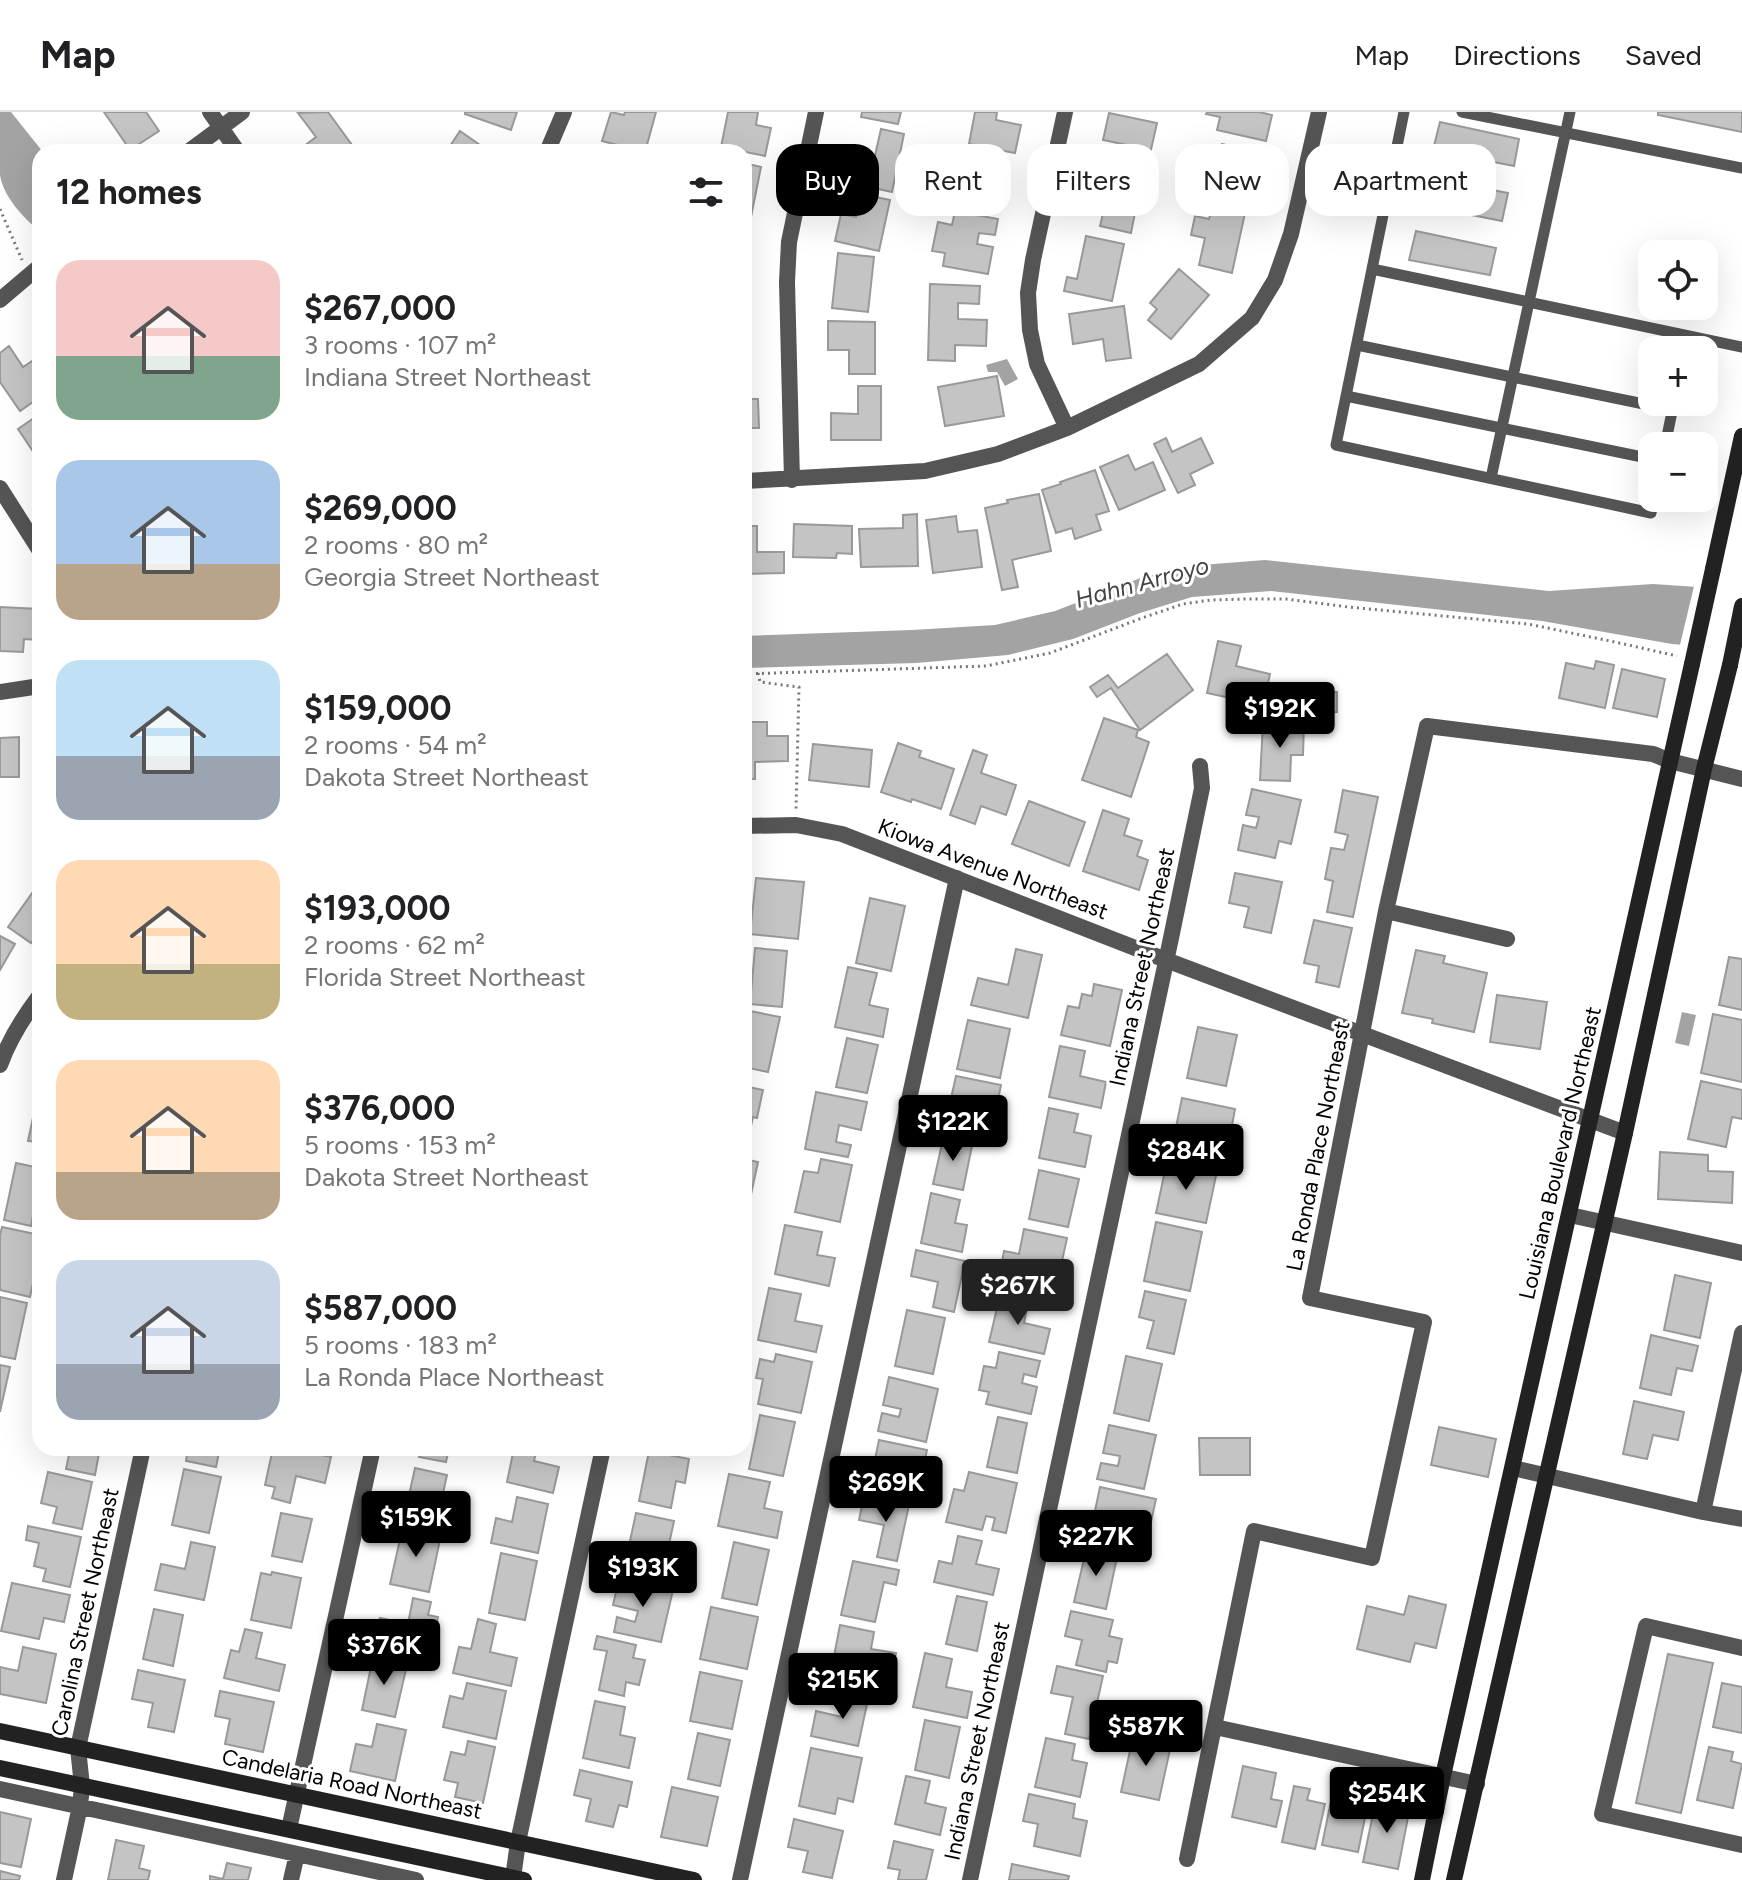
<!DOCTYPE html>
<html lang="en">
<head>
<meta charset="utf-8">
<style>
	:root { --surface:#fff; --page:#f2f2f2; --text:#202124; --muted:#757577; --line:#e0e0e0; --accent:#000 }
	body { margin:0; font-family:Figtree,sans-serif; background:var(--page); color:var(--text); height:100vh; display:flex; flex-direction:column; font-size:30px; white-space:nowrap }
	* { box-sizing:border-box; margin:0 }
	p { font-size:26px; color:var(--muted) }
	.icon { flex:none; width:44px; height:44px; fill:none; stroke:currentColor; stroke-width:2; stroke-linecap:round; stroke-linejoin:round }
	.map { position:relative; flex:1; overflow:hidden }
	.sheet { position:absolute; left:32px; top:32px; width:720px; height:1312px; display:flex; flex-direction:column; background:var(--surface); border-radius:24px; box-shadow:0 8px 32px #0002 }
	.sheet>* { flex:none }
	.hud { position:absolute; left:776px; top:32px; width:760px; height:72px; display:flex; gap:16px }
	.fabs { position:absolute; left:1638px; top:128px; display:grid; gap:16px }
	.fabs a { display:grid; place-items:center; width:80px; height:80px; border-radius:16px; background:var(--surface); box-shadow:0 8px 32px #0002; font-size:40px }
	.price { position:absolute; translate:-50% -68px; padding:0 18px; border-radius:8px; background:var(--accent); color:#fff; font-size:26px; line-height:52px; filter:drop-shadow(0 2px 4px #0008) }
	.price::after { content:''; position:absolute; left:50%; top:48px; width:24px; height:18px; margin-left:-12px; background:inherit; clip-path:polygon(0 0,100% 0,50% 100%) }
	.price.active { background:#222; color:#fff }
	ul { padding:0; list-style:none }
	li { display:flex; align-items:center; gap:24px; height:200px; padding:0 24px }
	li span { display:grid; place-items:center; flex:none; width:224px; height:160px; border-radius:24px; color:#555 }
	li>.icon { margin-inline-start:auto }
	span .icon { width:96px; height:96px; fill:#fffc; stroke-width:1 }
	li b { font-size:34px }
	h2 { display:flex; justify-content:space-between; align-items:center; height:96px; padding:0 24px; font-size:34px }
	.pill { padding:0 28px; border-radius:24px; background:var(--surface); box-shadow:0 8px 32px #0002; font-size:28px; line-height:72px }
	.pill.active { background:var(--accent); color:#fff }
	header { display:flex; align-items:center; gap:48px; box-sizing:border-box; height:112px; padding:0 40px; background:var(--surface); border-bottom:2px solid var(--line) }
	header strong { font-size:38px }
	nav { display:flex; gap:44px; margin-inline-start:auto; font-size:28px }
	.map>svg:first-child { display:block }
</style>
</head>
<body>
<header>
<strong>Map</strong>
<nav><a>Map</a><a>Directions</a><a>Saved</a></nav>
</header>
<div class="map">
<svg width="1742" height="1768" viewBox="0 0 1742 1768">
	<rect width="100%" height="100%" fill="#fff"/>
	<path fill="#a3a3a3" d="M0,0h11l32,40h-3v79c-16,-12 -37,-35 -40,-56 0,-20 0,-42 0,-63z
		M1189,37l13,4 -7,31 -14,-3z
		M1007,247l11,20 -13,7 -8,-14h-9l-2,-7z
		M1265,448l284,31 104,-7 89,6v60l-70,-6 -130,-23 -271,-30 -79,6 -52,16 -67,26 -65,16 -92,8 -172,5v-32l168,-6 83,-5 60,-14 88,-34 58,-12z
		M1682,900l14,3 -7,31 -14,-3z"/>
	<path fill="#fff" d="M1695,470l47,4v68l-63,-5z"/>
	<path fill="#c4c4c4" stroke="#999" stroke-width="2" d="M104,0h42l13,19 -29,19z
		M328,0l24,33 -10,7h-46l20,-15 -18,-24z
		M465,0h52l-6,18 -46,-16z
		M611,0l13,3 1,-3h31l-11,40 -43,-11z
		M728,0h30l-2,13 15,3 -6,28 -44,-9z
		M862,0h39l-3,12 -37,-7z
		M975,0h22l-1,8 25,5 -6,28 -46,-9z
		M1207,0h52l13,3 -6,26 -49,-11 3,-13 -14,-3z
		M1658,0h84v20l-84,-17z
		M1109,1l48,10 -12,53 -23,-5 5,-26 -24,-5z
		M1440,10l79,17 -5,27 -81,-16z
		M881,17l23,5 -12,58 -45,-10 5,-26 22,4z
		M460,19l30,21h-44z
		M1222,32l39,9 -7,32 12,3 -5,19 -64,-14 7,-31 14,3z
		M979,45l27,6 -10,47 -27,-5z
		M744,51l17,4 -10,50 -7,-2z
		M1096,62l45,9 -10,50 -31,-7 5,-21 -15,-3z
		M1428,65l80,16 -6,28 -81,-16z
		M861,82l29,6 -11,51 -44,-10 6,-27 15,3z
		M1213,94l32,7 -13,60 -33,-8 6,-27 -14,-3 4,-19 14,3z
		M955,99l43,8 -3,16 -16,-2 -2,11 16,3 -5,27 -45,-8 2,-13 -13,-2 6,-29 14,3z
		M1416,119l80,17 -6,27 -81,-15z
		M1086,124l38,8 -12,57 -48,-10 3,-14 10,2z
		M838,141l36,4 -6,55 -36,-4z
		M1179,157l30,26 -38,44 -23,-19 9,-11 -7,-6z
		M930,172l50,2 -1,18 -21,-1v16l29,1 -1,26 -31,-1v16l-27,-1z
		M1124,194l7,52 -25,3 -3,-22 -30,5 -4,-30z
		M828,209l47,1v52h-26v-24h-21z
		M9,234l14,21 9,-6 8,11v5l-7,4 7,11v5l-20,14 -20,-29v-29z
		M997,264l7,40 -59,10 -7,-39z
		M858,274h23v54h-50v-27l27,1z
		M744,282v5h14l1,29h-15z
		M40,302v48l-22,-33z
		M1166,326l6,14 29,-14 12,25 -23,11 5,11 -17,8 -24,-49z
		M1128,343l7,15 18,-8 12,28 -46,20 -19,-43z
		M1095,358l14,41 -13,4 5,15 -26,9 -3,-11 -16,5 -14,-43 19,-6 -1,-2z
		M1039,382l12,57 -39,9 6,27 -16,3 -17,-82 23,-5 -1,-3z
		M917,402l1,52 -57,1 -2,-38 44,-1v-13z
		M956,404l2,16 19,-2 5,37 -49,6 -7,-53z
		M794,412l58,2v28l-15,-1 -1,5 -43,-1z
		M744,414h13v26h27v21l-40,1z
		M0,495l39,2 -1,31 -14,-1 -1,13 -23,-1z
		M1218,529l23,5 -5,20 34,8 -8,36 -28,-6 1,-5 -28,-6z
		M1167,542l26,36 -53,40 -29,-42 -14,9 -7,-10 18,-12 10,13z
		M1596,549l18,4 -9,43 -46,-10 7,-35 28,6z
		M1622,557l43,10 -8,38 -44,-9z
		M1337,580v20l-16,1 -1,-20z
		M1104,606l34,12 -2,7 13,5 -18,55 -49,-17z
		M744,610h23v14h21v25l-33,1v17h-11z
		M1263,611l41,2 -1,30h-12l-1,26 -30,-1z
		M19,625v40h-19v-39z
		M898,631l23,8 -2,6 35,12 -13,40 -29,-10 -1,3 -30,-10z
		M813,632l59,6 -3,37 -60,-7z
		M973,638l14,5 -6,18 35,12 -10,30 -25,-9 -6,18 -25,-9z
		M1252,677l49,11 -10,44 -12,-3 -4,17 -37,-8 5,-25 13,3 3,-11 -13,-2z
		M1343,678l35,7 -25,120 -26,-5 6,-31 -8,-2 6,-31 13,2 4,-15 -13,-3z
		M1029,689l56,21 -16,44 -57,-22z
		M1103,698l26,9 -5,16 18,6 -5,15 11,4 -9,30 -56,-19z
		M1235,761l47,9 -11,51 -27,-6 5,-20 -20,-4z
		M756,766l48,4 -6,57 -48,-5z
		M40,770v48l-9,13 -23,-16z
		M870,786l35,8 -14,65 -35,-8z
		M1314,808l38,8 -13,59 -23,-5 3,-16 -15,-3z
		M0,824l15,8 -15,26z
		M755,836l32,3 -5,56 -32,-3z
		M1016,837l26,6 -14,63 -57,-13 7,-27 30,7z
		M1416,838l29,6 -2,7 44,10 -13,59 -42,-9 1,-4 -31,-6z
		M1729,845l13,2v51l-23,-5z
		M848,855l29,6 -8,32 19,4 -5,28 -48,-10z
		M1094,872l28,6 -12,56 -49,-11 7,-29 11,2 3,-14 10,2z
		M1497,883l50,7 -7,47 -50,-7z
		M745,898l35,7 -12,55 -24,-5z
		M1713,902l29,6v62l-41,-9z
		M968,908l42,9 -10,49 -43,-9z
		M1198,915l39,8 -11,51 -39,-8z
		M847,926l31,7 -11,48 -31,-6z
		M1060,934l25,5 -5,25 26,6 -5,26 -52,-11z
		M956,964l45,9 -10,49 -31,-6 5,-22 -15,-3z
		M1701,969l41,9v29l-10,-2 -6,30 -38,-8z
		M744,974l19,4 -6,28 -4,-1 -6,27 -3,-1z
		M816,980l51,10 -6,28 -22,-5 -3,17 15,3 -3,12 -43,-8z
		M1182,986l53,11 -7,38 -7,-1 -2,11 -47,-10z
		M37,987l3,1v58l-7,-2 3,-14 -8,-1z
		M1049,996l29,6 -4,18 17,4 -6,31 -46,-9z
		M944,1023l29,6 -10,49 -30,-6z
		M1660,1040l48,3v16l25,1 -1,31 -74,-4z
		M744,1047l14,3 -11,51 -3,-1z
		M821,1047l31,6 -12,57 -45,-10 9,-41 14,2z
		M1167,1049l50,10 -11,52 -50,-10z
		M16,1051l24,5v43l-6,-1 -3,16 -27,-6z
		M1039,1058l40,9 -11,48 -39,-8z
		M931,1081l29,7 -5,23 12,2 -5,27 -41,-9z
		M1156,1110l46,10 -12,59 -46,-10z
		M785,1113l37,7 -5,23 18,3 -6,28 -54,-12z
		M2,1115l38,8v16l-10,46 -30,-7v-55z
		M1024,1117l43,9 -11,51 -57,-12 5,-26 15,3z
		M916,1138l49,11 -11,51 -21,-5 5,-25 -27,-6z
		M1675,1163l36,8 -11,55 -36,-8z
		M769,1176l32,6 -6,27 27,5 -6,26 -58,-12z
		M1145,1179l41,9 -12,54 -27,-6 7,-27 -15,-4z
		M1008,1181l21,5 -5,25 26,6 -6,25 -55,-12 8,-34 8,2z
		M0,1185l27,6 -12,56 -15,-3z
		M907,1198l38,8 -12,56 -38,-8z
		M1651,1223l47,11 -6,25 -15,-3 -6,27 -31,-7z
		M999,1240l41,9 -4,16 -12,-3 -2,9 15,4 -6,27 -45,-10 3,-12 -10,-2 5,-24 12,2z
		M776,1242l36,8 -11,51 -43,-9 5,-25 -7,-1 4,-19 14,3z
		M1126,1244l36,8 -13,57 -35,-8z
		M0,1253l10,2 -10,45z
		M889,1265l49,12 -12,53 -48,-11 4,-18 17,4 2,-8 -18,-4z
		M1634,1289l50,11 -6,28 -25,-5 -6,24 -24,-5z
		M760,1303l35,7 -12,54 -34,-7z
		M998,1305l29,6 -10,50 -30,-6z
		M1109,1313l47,10 -12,54 -47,-10 4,-16 17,3 2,-10 -17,-3z
		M1439,1315l57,12 -8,38 -57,-12z
		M1199,1326h51v37h-50z
		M879,1328l48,10 -5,23 -13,-3 -5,26 -35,-7z
		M60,1336h40l-5,27 -29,-6 4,-19z
		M188,1336h32l-4,19 -30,-6z
		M273,1336h18l40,9 -6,26 -29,-7 -6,27 -18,-5 3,-11 -10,-2z
		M421,1336h28l-3,14 -27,-5z
		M514,1336h23l-3,13 25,6 -6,26 -46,-11z
		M649,1339l40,8 -4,24 -9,-2 -5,27 -32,-7z
		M415,1356l32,7 -11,50 -32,-7z
		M184,1357l37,8 -12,56 -37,-8z
		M48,1360l44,10 -10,47 -29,-6 4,-16 -16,-4z
		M969,1360l48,11 -11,50 -14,-3 3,-12 -9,-2 -4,14 -36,-8 8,-33 10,2z
		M729,1362l41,8 -6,26 18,4 -5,26 -59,-12z
		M1100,1375l56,12 -7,32 -27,-5 -4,19 -29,-6z
		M864,1384l45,9 -12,56 -20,-4 7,-32 -25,-5z
		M517,1385l31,7 -10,49 -47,-10 5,-25 16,4z
		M281,1401l31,6 -10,43 -30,-6z
		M636,1401l38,8 -12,56 -38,-8z
		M28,1414l53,11 -11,50 -27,-6 3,-12 -12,-3 5,-23 -13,-3z
		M403,1414l38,9 -12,57 -39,-8z
		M958,1424l24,5 -6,23 23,5 -6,26 -59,-13 5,-21 13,3z
		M191,1430l24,5 -11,53 -49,-10 6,-26 24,5z
		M734,1430l35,8 -12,55 -35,-7z
		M1087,1434l31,7 -12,56 -32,-7z
		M501,1441l36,8 -12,59 -36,-7z
		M853,1449l46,9 -3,15 -12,-3 -9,40 -34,-7z
		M272,1460l29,6 -10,50 -40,-8 10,-47 10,2z
		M619,1466l54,12 -12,52 -47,-10 3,-15 18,5 3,-11 -25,-6z
		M12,1471l58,12 -6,27 -20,-4 -5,21 -38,-8z
		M957,1484l30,6 -10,49 -31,-7z
		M1409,1484l37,9 -10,43 -21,-5 -5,19 -53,-13 10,-43 37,9z
		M413,1486l18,4 -3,13 10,2 -8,39 -56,-12 6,-26 28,6z
		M711,1495l47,10 -11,52 -47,-10z
		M154,1497l29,6 -10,51 -30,-7z
		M1071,1499l42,9 -4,16 13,3 -5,24 -9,-2 -2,11 -30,-7 6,-25 -17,-4z
		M478,1507l18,5 -6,28 27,6 -6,28 -58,-13 6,-26 12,2z
		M840,1513l34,7 -3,17 25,4 -7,35 -59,-11z
		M245,1517l17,4 -6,25 29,7 -6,26 -55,-13 7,-28 8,2z
		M597,1524l39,9 -3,13 12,2 -6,25 -13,-3 -2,14 -25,-6 8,-39 -13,-2z
		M23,1535l33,7 -10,49 -46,-9v-27l18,4z
		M925,1541l27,6 -6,28 26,5 -5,26 -54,-11z
		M1668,1542l45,9 -32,150 -45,-10z
		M373,1545l34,8 -12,52 -33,-7z
		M1057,1554l46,10 -14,63 -24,-5 8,-37 -22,-4z
		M138,1558l47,10 -11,52 -26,-5 5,-24 -21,-4z
		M700,1560l42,9 -10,48 -42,-8z
		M467,1571l39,8 -10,48 -53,-12 7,-31 13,3z
		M1722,1571l20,4v46l-29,-6z
		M847,1578l22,5 -11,51 -47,-10 5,-25 26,6z
		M220,1579l54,11 -11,50 -38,-8 5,-25 -15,-3z
		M595,1589l30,6 -5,28 15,3 -6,30 -46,-10z
		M925,1608l35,7 -11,51 -34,-8z
		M377,1612l29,6 -11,51 -45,-10 6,-27 16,3z
		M698,1621l32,7 -10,46 -32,-7z
		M1133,1625l38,8 -12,55 -38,-8z
		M1046,1626l29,6 -3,16 15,3 -7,34 -45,-10z
		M468,1629l27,6 -12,56 -28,-6 3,-14 -14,-3 7,-28 14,3z
		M1709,1635l24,5 -2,9 11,3 -9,44 -36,-8z
		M811,1636l51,10 -9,44 -15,-4 -3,16 -36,-8z
		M1243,1654l33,7 -5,26 11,2 -6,26 -44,-10z
		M580,1658l52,12 -5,25 -8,-2 -6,22 -27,-6 5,-22 -17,-4z
		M906,1664l24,5 -5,22 21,5 -6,27 -45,-11z
		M1294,1674l16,3 -3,11 18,4 -10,45 -33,-7z
		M672,1675l46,10 -11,49 -46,-9z
		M1333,1679l36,7 -11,54 -36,-7z
		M1029,1682l46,10 -2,14 14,3 -7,35 -46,-10 4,-22 -15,-3z
		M1376,1688l34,7 -12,62 -35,-7z
		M0,1700l31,7 -10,48 -21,-4z
		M794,1707l49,12 -11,47 -29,-6 5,-21 -20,-4z
		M116,1728l28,6 -5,22 11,3 -2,9h-40z
		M894,1729l39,9 -7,30h-28l2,-10 -12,-2z
		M227,1751l24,5 -3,12h-38v-4l13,3z
		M1012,1752l57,12 -1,4h-59z
		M0,1759l20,5 -1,4h-19z"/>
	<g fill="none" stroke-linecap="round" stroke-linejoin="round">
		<path stroke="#777" stroke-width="3" stroke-dasharray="2 4" stroke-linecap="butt" d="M0,97l22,51
			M758,561l2,9 39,5 -3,123
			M744,562l242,-8 64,-13 92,-35 41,-14 28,-4 34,-1h41l62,8 180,17 87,18 62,14"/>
		<path stroke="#555" stroke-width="11" d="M1404,0l-32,157 370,78
			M1462,0l280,56
			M1372,157l-36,176 315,68 3,-15
			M1357,233l316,65
			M1346,284l306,63
			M1665,334l9,-44
			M1491,366l79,-366"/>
		<path stroke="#555" stroke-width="16" d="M210,0l28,40
			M1065,0l-32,148 -5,33 2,37 7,34 30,64
			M188,40l54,-40
			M547,40l17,-40
			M0,188l40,-34
			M792,368l-5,-198 2,-40 27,-130
			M744,369l181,-10 73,-17 69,-26 132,-64 53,-46 23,-38 16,-46 28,-122
			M0,376l40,63
			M0,580l40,-6
			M744,714l52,-1 46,9 324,126 459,173
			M1386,799l121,28
			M0,953c9,-25 24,-49 40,-70
			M1570,1103l172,38
			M1513,1356l190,44 39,7
			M1703,1400l39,-179
			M1742,1536l-96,-22 -44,188 140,31
			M1215,1615l262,57
			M0,1677l416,91
			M289,1717l84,-381
			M1187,1747l67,-328 118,27 52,-236 -114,-24 76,-387 41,-185 226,28 17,7 72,18
			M513,1766l5,-36 85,-394
			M64,1768l16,-74 2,-20 -4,-38 65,-300
			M291,1768l6,-26
			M740,1768l217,-1002
			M970,1768l201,-942 31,-150 -2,-22"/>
		<path stroke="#222" stroke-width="16" d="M1713,457l29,-133
			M0,1619l694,149
			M0,1656l524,112
			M1422,1768l21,-104 249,-1112
			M1454,1768l171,-747 79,-364 26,-104"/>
		<path stroke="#222" stroke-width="16" d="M1692,552l21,-95
			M1730,553l12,-59"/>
	</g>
	<g text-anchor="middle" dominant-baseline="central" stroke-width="6" stroke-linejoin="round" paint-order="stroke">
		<g font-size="22" fill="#000" stroke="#fff">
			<text transform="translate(993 757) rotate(21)">Kiowa Avenue Northeast</text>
			<text transform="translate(1142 855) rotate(-78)">Indiana Street Northeast</text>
			<text transform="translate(1318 1034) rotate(-79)">La Ronda Place Northeast</text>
			<text transform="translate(1560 1041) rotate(-77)">Louisiana Boulevard Northeast</text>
			<text transform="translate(85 1500) rotate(-78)">Carolina Street Northeast</text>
			<text transform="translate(977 1629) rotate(-78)">Indiana Street Northeast</text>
			<text transform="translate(352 1672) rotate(12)">Candelaria Road Northeast</text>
		</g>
		<g font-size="24" font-style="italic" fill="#444" stroke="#fff">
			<text transform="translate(1142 470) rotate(-15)">Hahn Arroyo</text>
		</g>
	</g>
</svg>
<div class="fabs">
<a><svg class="icon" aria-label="locate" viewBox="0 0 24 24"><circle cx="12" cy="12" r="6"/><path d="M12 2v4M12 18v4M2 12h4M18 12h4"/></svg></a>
<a>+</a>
<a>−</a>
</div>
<b class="price" style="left:1280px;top:638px">$192K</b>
<b class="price" style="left:953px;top:1051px">$122K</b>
<b class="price" style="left:1186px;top:1080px">$284K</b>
<b class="price active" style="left:1018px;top:1215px">$267K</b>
<b class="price" style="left:886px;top:1412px">$269K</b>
<b class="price" style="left:416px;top:1447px">$159K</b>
<b class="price" style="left:1096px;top:1466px">$227K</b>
<b class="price" style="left:643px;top:1497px">$193K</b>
<b class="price" style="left:384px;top:1575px">$376K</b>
<b class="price" style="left:843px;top:1609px">$215K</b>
<b class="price" style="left:1146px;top:1656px">$587K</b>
<b class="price" style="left:1387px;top:1723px">$254K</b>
<div class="hud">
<a class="pill active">Buy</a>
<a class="pill">Rent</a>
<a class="pill">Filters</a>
<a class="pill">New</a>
<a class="pill">Apartment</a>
</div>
<section class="sheet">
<h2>12 homes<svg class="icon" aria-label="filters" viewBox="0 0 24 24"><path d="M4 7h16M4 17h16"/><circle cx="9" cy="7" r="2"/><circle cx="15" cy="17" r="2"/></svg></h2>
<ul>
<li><span style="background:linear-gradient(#f6c9c9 60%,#7fa58c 0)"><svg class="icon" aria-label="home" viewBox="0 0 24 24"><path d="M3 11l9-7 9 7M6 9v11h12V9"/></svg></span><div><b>$267,000</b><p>3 rooms · 107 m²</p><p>Indiana Street Northeast</p></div></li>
<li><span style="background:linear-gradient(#a9c7e8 65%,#b9a48a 0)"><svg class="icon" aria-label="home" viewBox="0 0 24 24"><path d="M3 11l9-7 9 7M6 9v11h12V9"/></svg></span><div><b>$269,000</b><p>2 rooms · 80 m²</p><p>Georgia Street Northeast</p></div></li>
<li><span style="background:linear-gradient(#bfe0f5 60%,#9aa5b1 0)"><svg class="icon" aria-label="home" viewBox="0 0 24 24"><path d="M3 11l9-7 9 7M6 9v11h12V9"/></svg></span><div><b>$159,000</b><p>2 rooms · 54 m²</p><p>Dakota Street Northeast</p></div></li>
<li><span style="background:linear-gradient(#ffd9b3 65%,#c2b280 0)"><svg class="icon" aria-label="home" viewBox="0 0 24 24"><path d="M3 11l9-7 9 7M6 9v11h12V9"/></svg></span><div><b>$193,000</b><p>2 rooms · 62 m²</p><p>Florida Street Northeast</p></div></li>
<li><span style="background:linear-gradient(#ffd9b3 70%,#b9a48a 0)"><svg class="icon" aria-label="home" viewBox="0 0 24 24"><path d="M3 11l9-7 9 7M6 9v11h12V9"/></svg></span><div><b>$376,000</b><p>5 rooms · 153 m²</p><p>Dakota Street Northeast</p></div></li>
<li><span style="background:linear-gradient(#c9d6e8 65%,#9aa5b1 0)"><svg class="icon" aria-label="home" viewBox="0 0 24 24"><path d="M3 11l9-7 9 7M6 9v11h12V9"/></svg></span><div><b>$587,000</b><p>5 rooms · 183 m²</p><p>La Ronda Place Northeast</p></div></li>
</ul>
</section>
</div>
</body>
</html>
